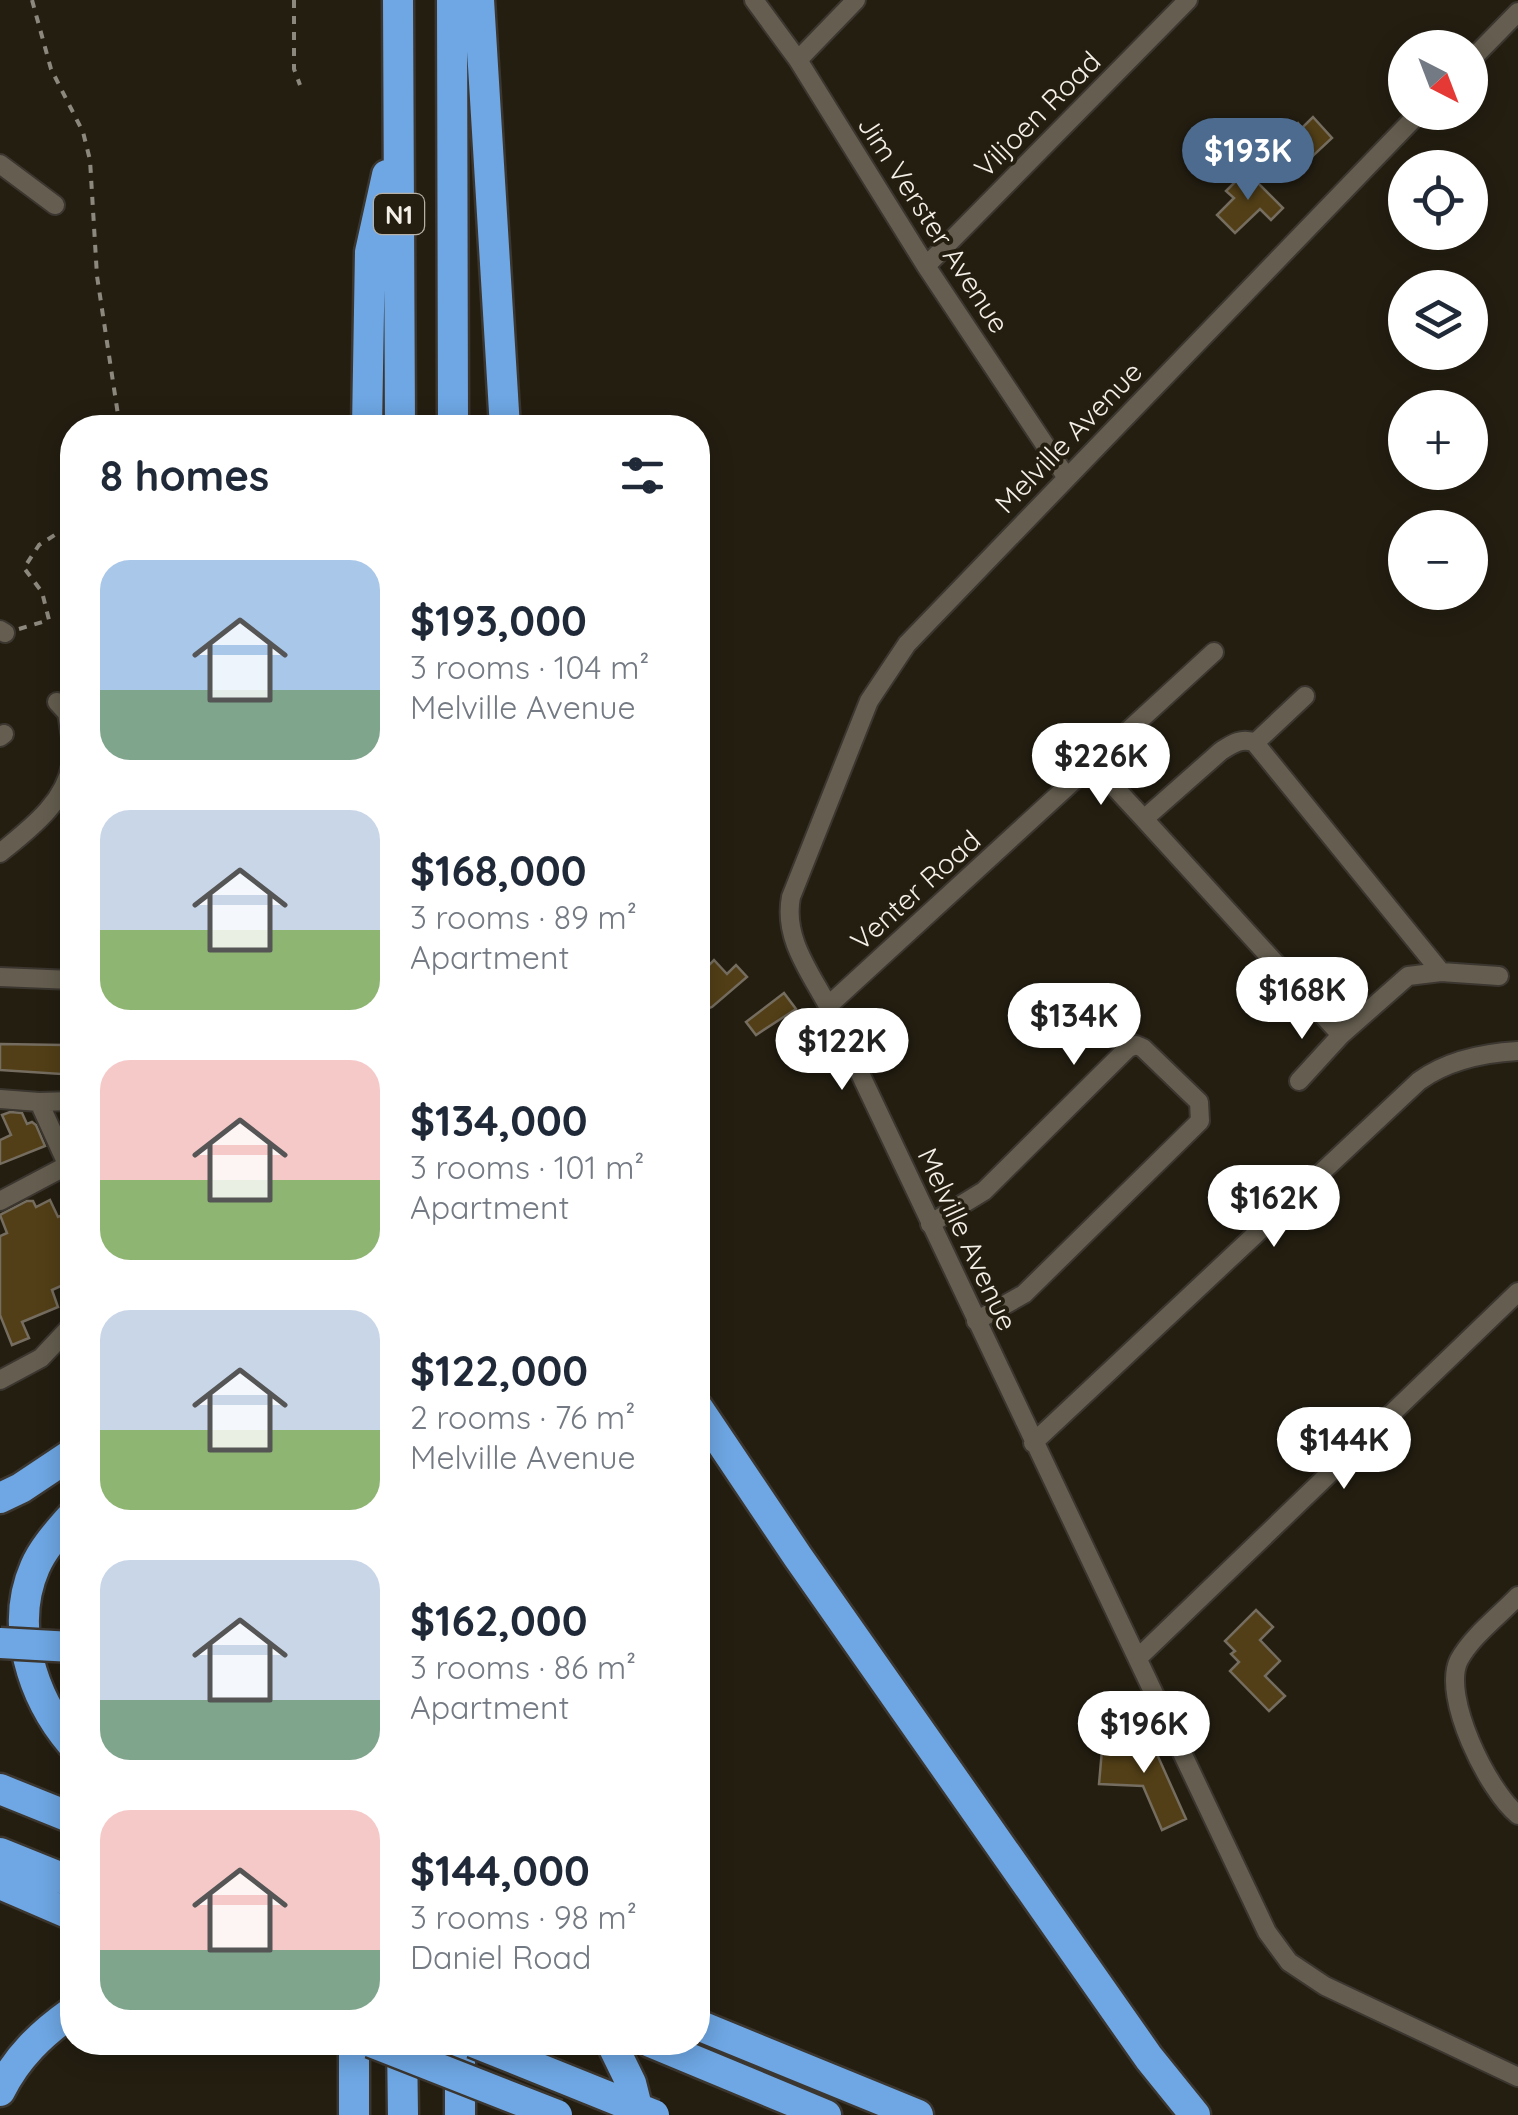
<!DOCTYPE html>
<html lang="en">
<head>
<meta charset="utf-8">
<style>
	:root { --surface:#fff; --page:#f6f6f7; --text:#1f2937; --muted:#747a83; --accent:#4c6b8f }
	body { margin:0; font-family:Quicksand,sans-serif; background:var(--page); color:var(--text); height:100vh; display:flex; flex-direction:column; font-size:38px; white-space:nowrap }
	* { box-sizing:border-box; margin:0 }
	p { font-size:32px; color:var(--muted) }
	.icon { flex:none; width:55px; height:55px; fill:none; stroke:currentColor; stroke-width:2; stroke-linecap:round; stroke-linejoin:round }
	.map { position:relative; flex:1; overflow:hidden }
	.panel { position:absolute; left:60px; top:415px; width:650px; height:1640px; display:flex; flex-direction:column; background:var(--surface); border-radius:40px; box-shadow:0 5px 25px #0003 }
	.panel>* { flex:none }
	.needle { width:65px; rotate:138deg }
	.buttons { position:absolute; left:1388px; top:30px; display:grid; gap:20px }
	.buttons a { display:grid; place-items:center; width:100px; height:100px; border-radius:50%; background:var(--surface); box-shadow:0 5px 25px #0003; font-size:50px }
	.price { position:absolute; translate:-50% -85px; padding:0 22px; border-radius:35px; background:#fff; color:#222; font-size:32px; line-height:65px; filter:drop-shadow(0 2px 5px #0008) }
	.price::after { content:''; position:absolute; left:50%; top:60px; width:30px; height:22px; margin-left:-15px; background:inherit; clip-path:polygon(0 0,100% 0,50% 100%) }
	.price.on { background:var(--accent); color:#fff }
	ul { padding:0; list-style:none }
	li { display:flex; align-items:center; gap:30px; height:250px; padding:0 40px }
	li span { display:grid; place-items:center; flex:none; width:280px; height:200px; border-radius:30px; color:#555 }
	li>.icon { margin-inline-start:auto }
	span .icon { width:120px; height:120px; fill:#fffc; stroke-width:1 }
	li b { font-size:42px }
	h2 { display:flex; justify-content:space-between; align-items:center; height:120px; padding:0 40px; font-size:42px }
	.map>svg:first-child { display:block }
</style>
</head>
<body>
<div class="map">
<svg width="1518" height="2115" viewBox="0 0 1518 2115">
	<rect width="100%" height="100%" fill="#241e11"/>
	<path fill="#523f17" stroke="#756d5f" stroke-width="2.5" d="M1313,117l19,21 -30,28 -7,-1 -7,6 -16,-18 4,-4 -3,-3 25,-23 4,5z
		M1246,171l37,37 -12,12 -11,-11 -25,24 -18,-18 17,-17 -8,-7z
		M714,960l13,14 9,-9 11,12 -35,30 -14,5v-36z
		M784,993l12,16 -40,26 -10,-13z
		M0,1044l64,1v2l8,1v21h-10l-1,5 -61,-4z
		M10,1112l12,1 5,11 5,-2 4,3 9,21 -45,18v-24l11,-5 -9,-20z
		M50,1200l8,17 14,-6v70l-20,9 6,17 -36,15 7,16 -17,7 -12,-30v-79l7,-3 -7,-18 27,-14h6l3,6z
		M1256,1610l17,17 -13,13 20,21 -15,15 20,20 -16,15 -39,-40 9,-9 -8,-8 4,-3 -10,-10z
		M1157,1729l8,17 -9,6 30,67 -24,11 -19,-44 -44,-2 3,-34 20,-2z"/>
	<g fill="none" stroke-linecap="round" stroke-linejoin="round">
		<g stroke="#3b362f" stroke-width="22">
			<path id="street" d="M754,0l44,60 128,206 141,212
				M798,60l58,-60
				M1470,61l48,-49
				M1420,112l-513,532 -38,57 -78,196c-8,41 19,75 37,109l439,926 22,30 36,24 193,91
				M0,164l55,41
				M926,266l262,-266
				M0,630l5,3
				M57,702l10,11 5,30
				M0,737l4,-3
				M1255,743l50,-47
				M1094,765l50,54
				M0,853c31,-25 67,-52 72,-93
				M1441,972l58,4
				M0,977l72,3
				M828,1006l386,-354
				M1299,1081l42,-46 67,-59 33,-4 -186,-229c-13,-6 -23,1 -34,8l-77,68 197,216
				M0,1099l39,3 33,-1
				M39,1102l33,73
				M0,1201l68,-36
				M930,1224l54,-33 144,-143 8,-3 7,3 56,54 1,19 -176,173 -48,27
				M0,1380l41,-22 31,-33
				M1033,1443l386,-362c29,-21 64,-28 99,-30
				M1518,1596c-19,20 -46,40 -59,64 -18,36 29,131 59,155
				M1138,1658l380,-366"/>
		</g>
		<g stroke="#3b362f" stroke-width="35">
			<path id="highway" d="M398,0l2,428
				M452,0l1,428
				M479,0l26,428
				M367,428l3,-176 17,-77
				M698,1408l100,149 351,501 46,57
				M0,1498l21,-10 51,-34
				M72,1516c-13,15 -29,32 -37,51 -26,59 -3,130 37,177
				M0,1789l72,29
				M0,1853l72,29
				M0,1884l72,31
				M698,2025l220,90
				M402,2042l1,73
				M460,2042v73
				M650,2042l176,73
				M0,2091c17,-34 41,-57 72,-79
				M354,2115v-73"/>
		</g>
		<path stroke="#8d887d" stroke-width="4" stroke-dasharray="8 8" stroke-linecap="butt" d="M32,0l19,69 32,63 7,28 7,116 23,152
			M294,0v69l6,16
			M19,629l30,-9 -7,-28 -18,-24 15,-23 33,-21"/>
		<use href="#street" stroke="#655e50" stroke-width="18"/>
		<use href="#highway" stroke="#6ea7e4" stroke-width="30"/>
		<g stroke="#3b362f" stroke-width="35" stroke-linecap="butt">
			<path id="highway-bridge" d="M0,1643l72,4
				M371,2042l186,73
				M473,2042l181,73
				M611,2042l20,41 8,32"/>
		</g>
		<use href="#highway-bridge" stroke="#6ea7e4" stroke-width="30"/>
	</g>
	<g text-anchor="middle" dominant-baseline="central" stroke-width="8" stroke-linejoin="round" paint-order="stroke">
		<rect fill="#241e11" stroke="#b6b0a7" stroke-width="2.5" x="374" y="194" width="50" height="40" rx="8"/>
		<g font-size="25" font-weight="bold" fill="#f4efe7">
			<text x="399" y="214">N1</text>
		</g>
		<g font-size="28" fill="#f4efe7" stroke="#241e11">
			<text transform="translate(1037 114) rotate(-45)">Viljoen Road</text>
			<text transform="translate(934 224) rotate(57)">Jim Verster Avenue</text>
			<text transform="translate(1068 437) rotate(-46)">Melville Avenue</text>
			<text transform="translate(915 890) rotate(-42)">Venter Road</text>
			<text transform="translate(968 1239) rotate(65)">Melville Avenue</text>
		</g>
	</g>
</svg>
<div class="buttons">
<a><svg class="needle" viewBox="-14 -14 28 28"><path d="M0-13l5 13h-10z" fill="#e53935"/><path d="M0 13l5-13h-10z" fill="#747a83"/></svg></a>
<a><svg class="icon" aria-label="locate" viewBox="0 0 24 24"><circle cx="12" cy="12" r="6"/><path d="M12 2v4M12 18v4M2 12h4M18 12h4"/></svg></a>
<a><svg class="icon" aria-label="layers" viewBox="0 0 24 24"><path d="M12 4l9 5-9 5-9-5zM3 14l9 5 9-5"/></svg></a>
<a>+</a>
<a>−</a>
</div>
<b class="price on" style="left:1248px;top:203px">$193K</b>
<b class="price" style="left:1101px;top:808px">$226K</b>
<b class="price" style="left:1302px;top:1042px">$168K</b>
<b class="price" style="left:1074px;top:1068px">$134K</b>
<b class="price" style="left:842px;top:1093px">$122K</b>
<b class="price" style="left:1274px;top:1250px">$162K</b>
<b class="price" style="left:1344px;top:1492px">$144K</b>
<b class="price" style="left:1144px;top:1776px">$196K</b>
<section class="panel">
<h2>8 homes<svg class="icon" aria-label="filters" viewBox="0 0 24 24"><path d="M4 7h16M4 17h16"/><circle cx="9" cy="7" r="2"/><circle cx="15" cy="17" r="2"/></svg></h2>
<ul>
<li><span style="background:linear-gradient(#a9c7e8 65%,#7fa58c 0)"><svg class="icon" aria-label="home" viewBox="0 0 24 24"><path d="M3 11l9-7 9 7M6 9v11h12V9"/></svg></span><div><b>$193,000</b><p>3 rooms · 104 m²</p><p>Melville Avenue</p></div></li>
<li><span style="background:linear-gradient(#c9d6e8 60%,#8fb573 0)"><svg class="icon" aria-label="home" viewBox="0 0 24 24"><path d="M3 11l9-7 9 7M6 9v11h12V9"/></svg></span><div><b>$168,000</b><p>3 rooms · 89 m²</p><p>Apartment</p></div></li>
<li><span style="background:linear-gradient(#f6c9c9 60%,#8fb573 0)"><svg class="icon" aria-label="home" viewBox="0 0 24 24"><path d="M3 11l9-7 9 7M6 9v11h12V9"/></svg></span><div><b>$134,000</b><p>3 rooms · 101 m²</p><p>Apartment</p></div></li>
<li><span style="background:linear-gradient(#c9d6e8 60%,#8fb573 0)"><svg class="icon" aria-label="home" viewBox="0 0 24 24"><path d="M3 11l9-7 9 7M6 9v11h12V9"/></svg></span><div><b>$122,000</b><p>2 rooms · 76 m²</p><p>Melville Avenue</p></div></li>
<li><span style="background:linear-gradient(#c9d6e8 70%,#7fa58c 0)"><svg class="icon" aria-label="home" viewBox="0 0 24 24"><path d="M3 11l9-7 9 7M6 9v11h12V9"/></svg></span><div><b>$162,000</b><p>3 rooms · 86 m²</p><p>Apartment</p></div></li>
<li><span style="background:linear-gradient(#f6c9c9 70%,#7fa58c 0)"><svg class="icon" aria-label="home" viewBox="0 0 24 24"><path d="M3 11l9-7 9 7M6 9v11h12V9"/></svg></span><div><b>$144,000</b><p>3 rooms · 98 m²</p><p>Daniel Road</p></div></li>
</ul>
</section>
</div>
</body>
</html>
